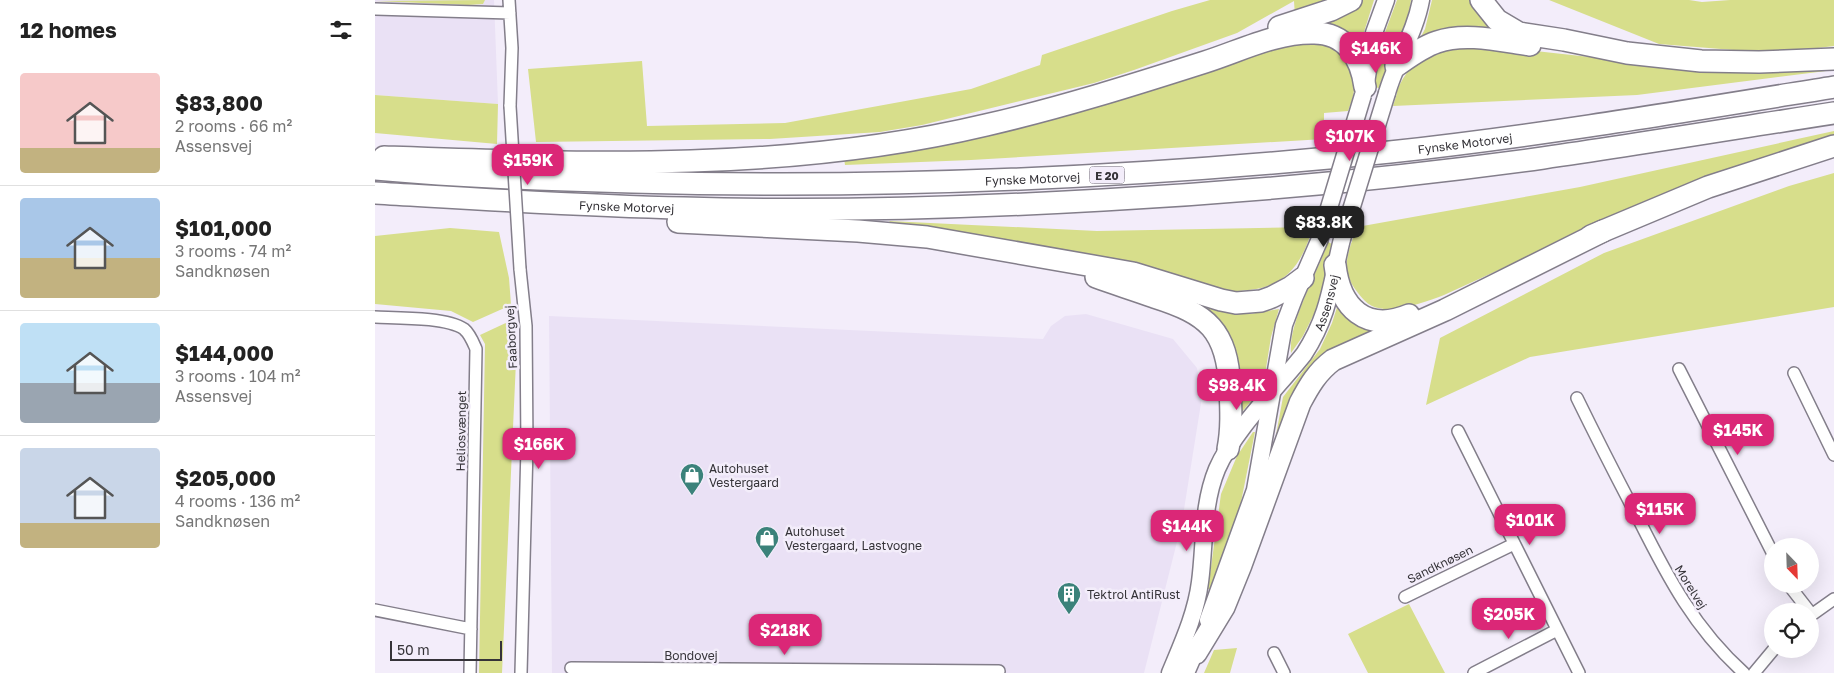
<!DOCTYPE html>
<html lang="en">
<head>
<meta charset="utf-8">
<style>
	:root { --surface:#fff; --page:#f6f6f6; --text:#222; --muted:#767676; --line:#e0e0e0; --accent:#db2777 }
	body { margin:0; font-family:"Golos Text",sans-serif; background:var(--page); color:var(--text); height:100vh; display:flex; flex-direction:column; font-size:19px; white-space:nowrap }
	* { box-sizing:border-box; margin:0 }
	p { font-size:16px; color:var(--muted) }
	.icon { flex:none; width:28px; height:28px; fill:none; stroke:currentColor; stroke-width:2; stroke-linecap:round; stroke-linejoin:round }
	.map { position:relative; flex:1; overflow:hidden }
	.panel { display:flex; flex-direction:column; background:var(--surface); width:375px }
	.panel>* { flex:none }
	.needle { width:32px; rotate:157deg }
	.controls { position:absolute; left:1389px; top:538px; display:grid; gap:10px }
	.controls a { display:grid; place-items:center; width:55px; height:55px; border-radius:50%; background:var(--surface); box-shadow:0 5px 20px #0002; font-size:25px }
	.scale { position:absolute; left:15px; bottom:12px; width:112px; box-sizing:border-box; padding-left:5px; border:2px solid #353338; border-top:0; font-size:14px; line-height:18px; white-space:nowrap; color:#353338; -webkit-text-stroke:4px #f3edfa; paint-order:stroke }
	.price { position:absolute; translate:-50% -42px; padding:0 11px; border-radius:10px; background:var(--accent); color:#fff; font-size:16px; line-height:32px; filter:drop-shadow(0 1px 2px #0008) }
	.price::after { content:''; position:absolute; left:50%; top:30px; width:15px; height:11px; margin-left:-8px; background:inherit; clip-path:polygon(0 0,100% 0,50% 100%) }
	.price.selected { background:#222; color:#fff }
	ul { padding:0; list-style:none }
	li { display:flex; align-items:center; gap:15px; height:125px; padding:0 20px }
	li+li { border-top:1px solid var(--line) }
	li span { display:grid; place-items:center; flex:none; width:140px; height:100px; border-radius:5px; color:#555 }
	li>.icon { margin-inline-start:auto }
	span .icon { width:60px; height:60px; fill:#fffc; stroke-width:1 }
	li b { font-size:21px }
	h2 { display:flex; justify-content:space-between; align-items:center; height:60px; padding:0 20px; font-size:21px }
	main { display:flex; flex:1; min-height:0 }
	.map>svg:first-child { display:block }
</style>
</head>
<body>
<main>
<section class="panel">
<h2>12 homes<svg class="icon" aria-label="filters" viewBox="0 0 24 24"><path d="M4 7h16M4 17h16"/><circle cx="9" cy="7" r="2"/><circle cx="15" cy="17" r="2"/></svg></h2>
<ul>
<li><span style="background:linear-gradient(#f6c9c9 75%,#c2b280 0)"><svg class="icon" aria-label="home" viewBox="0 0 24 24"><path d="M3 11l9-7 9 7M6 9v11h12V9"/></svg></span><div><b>$83,800</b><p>2 rooms · 66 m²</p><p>Assensvej</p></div></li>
<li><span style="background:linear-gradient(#a9c7e8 60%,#c2b280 0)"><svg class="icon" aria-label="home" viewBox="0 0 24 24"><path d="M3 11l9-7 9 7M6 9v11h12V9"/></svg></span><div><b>$101,000</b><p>3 rooms · 74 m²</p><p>Sandknøsen</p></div></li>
<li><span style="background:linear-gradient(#bfe0f5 60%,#9aa5b1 0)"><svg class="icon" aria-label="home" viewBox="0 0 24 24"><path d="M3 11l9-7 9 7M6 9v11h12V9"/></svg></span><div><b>$144,000</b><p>3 rooms · 104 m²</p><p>Assensvej</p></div></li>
<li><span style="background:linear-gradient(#c9d6e8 75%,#c2b280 0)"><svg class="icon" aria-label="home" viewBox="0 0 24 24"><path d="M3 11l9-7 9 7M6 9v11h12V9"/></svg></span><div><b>$205,000</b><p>4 rooms · 136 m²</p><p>Sandknøsen</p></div></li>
</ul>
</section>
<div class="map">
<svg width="1459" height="673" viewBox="0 0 1459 673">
	<rect width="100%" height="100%" fill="#f3edfa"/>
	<path fill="#eae1f5" d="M0,0h119l4,104 -123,-9z
		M711,314l87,25 24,29 5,29 -20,125 -38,151h-592l-3,-357 494,23 8,-13 14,-10z"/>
	<path fill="#d7de8b" d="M110,0l-2,4 -15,1 -93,-4z
		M835,0h129l-44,17 -1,-16 -57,32 -103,37 -40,13 -172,42 -42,7 -110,7 -234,3 -8,-73 114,-8 5,65 138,-3 186,-34 69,-24 2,-10 130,-44z
		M986,0h13l-10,32 -3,20 -44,-25z
		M1022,0h14c-4,31 -23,58 -32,88l-5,-1 10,-52z
		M1057,0h42l25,30 -82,14 8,-15z
		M1174,0h140l13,2 28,-2h104v46l-41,5h-47l-87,-7z
		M928,42c6,1 14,0 19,2 17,5 32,22 32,40 1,9 -3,19 -6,27l-24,2v26l-353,21 -126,5 -1,-7 407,-105z
		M1106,45l163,18 190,2v5l-197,25 -244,11 4,-13h-1c18,-44 44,-43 85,-48z
		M0,95l123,9 -1,40 -122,-11z
		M1459,131v10l-246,88 -144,66c-19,7 -52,20 -72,11 -6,-3 -10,-8 -14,-13 -5,-6 -9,-13 -11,-21 -2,-15 5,-31 10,-45l223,-40z
		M1459,173v134l-304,50 -104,48 14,-67 164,-85 185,-67z
		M514,221l208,10 216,-4c-14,47 -34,65 -85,64l-334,-65z
		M75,228l49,4 10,46 2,27 -38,17 -22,-11 -76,-7v-68z
		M953,242l4,2 -11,52 -5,14 -13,26 -12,17c-3,-30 27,-81 37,-111z
		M964,301l42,26 -42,23 -68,112 12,-65 37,-48 12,-26z
		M830,306l29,8h16l29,-5 -8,28 -8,50 -22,26c-1,-25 2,-58 -13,-80 -7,-9 -16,-17 -24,-26z
		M137,320l4,41 -14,312h-23l6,-329 -5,-9z
		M878,432h2l-15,75 -30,82h-2l13,-95 16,-38z
		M1034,604l36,69h-77l-20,-39z
		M862,648l-7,25h-26l10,-23z"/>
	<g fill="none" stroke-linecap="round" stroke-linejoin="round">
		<g stroke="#837e8a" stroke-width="14">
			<path id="minor" d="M134,0l3,48 -2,58
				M0,9l135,4
				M145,269l6,57 1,122 -6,225
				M0,317c23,1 71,0 89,12 6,5 9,13 12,20l-6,324
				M1304,369l94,185
				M1419,373l40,82
				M1202,398c20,41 41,82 62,122 29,58 56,109 105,153
				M1083,431l121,242
				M1413,584l21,27
				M1030,597l109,-53
				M0,610l96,19
				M1435,616l24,-17
				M899,653l10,20
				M196,668l428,3
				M1099,673l83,-43
				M1379,673l20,-24"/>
		</g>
		<g stroke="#837e8a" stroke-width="19">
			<g id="secondary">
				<path d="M991,83l8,-50 12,-33"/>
				<path d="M1012,93c9,-32 28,-60 34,-93"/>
				<path d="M833,620l47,-130 29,-165 11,-29 24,-55"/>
				<path id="s1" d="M795,673c12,-29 26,-59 30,-91 5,-37 2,-77 17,-113 17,-39 60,-81 87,-115 26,-40 27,-71 38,-115"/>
				<path d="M811,673l13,-30"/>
			</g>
		</g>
		<g stroke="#837e8a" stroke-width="24">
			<g id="motorway">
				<path d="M1106,0l16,20 22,13 45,7 63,13 74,8 58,1 75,-3"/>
				<path d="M904,27l52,-17 20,-10"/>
				<path d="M1021,66c13,-9 26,-19 41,-24 28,-10 64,-1 93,3"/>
				<path d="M9,157c201,7 404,15 602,-32 74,-17 147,-40 219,-63 35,-11 71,-30 109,-29 32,0 47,25 51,54"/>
				<path id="s2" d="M0,169c86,8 172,11 257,13 253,7 506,-4 758,-30 148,-16 296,-41 444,-65"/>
				<path id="s3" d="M0,193c103,6 206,13 309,15 139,4 280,0 419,-8 147,-8 294,-22 440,-42 97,-14 194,-30 291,-45"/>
				<path d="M303,222l180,9 69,6 206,36 88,27 15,3 25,-2 11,-4 19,-10 12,-9"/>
				<path d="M1216,236l117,-49 126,-41"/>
				<path d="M960,265c5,43 31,68 74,50"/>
				<path d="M721,277c19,7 39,13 58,20 54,17 73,33 76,91 1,21 2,41 -2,61"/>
				<path d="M821,653l28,-46 17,-42 59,-162c9,-17 17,-31 33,-43l112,-50 158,-79"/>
			</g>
		</g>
		<use href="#minor" stroke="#fff" stroke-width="11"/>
		<use href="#secondary" stroke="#fff" stroke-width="16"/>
		<use href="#motorway" stroke="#fff" stroke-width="21"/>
		<g stroke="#837e8a" stroke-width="14" stroke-linecap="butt">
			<path id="minor-bridge" d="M135,106l10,163"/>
		</g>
		<g stroke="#837e8a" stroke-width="19" stroke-linecap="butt">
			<path id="secondary-bridge" d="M967,239l45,-146
				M944,241l44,-146"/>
		</g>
		<use href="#minor-bridge" stroke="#fff" stroke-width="11"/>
		<use href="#secondary-bridge" stroke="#fff" stroke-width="16"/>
	</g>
	<defs>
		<g id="shop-pin" transform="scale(1.25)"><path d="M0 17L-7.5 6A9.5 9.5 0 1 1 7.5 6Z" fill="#3b827a" stroke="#f3edfa"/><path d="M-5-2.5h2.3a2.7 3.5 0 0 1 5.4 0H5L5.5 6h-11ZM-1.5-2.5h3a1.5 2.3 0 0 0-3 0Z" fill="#fff"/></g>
		<g id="building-pin" transform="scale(1.25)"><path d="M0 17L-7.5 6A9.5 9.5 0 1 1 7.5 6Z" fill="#3b827a" stroke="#f3edfa"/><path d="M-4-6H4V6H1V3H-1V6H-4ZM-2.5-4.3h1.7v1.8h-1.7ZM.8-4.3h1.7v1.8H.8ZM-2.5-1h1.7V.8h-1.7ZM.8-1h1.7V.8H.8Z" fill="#fff"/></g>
	</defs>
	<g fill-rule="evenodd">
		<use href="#shop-pin" x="317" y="475"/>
		<use href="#shop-pin" x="392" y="538"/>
		<use href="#building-pin" x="694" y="594"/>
	</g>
	<g text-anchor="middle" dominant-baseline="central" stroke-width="5" stroke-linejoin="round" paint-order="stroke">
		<rect fill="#f3edfa" stroke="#6e6b72" stroke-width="1" x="714.5" y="166.5" width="35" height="17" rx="4"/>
		<g font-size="11" font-weight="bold" fill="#353338">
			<text x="732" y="175">E 20</text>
		</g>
		<g font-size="12" fill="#353338" stroke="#f3edfa">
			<text stroke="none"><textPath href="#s2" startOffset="1092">Fynske Motorvej</textPath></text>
			<text stroke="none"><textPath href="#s2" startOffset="658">Fynske Motorvej</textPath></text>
			<text stroke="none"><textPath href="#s3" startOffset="252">Fynske Motorvej</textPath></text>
			<text stroke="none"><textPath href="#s1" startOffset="412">Assensvej</textPath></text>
			<text transform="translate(136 337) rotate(-93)">Faaborgvej</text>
			<text transform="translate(86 431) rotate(-89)">Heliosvænget</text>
			<text transform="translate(1065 564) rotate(-26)">Sandknøsen</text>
			<text transform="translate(1316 587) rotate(58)">Morelvej</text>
			<text x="316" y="655">Bondovej</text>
		</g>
		<g font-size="12" fill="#353338" stroke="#f3edfa" text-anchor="start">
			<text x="334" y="468">Autohuset<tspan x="334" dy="14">Vestergaard</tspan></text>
			<text x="410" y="531">Autohuset<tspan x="410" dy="14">Vestergaard, Lastvogne</tspan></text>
			<text x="712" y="594">Tektrol AntiRust</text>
		</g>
	</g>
</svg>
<div class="controls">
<a><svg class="needle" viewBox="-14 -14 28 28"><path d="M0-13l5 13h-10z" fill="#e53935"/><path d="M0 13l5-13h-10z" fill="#767676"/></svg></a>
<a><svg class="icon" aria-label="locate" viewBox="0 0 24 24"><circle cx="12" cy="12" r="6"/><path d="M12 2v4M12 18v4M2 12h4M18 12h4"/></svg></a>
</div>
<div class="scale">50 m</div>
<b class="price" style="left:1001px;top:74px">$146K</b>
<b class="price" style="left:975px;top:162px">$107K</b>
<b class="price" style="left:153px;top:186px">$159K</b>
<b class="price selected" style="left:949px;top:248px">$83.8K</b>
<b class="price" style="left:862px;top:411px">$98.4K</b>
<b class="price" style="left:1363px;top:456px">$145K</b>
<b class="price" style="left:164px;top:470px">$166K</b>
<b class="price" style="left:1285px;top:535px">$115K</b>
<b class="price" style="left:1155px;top:546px">$101K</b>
<b class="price" style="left:812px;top:552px">$144K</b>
<b class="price" style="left:1134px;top:640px">$205K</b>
<b class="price" style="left:410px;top:656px">$218K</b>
</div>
</main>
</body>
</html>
